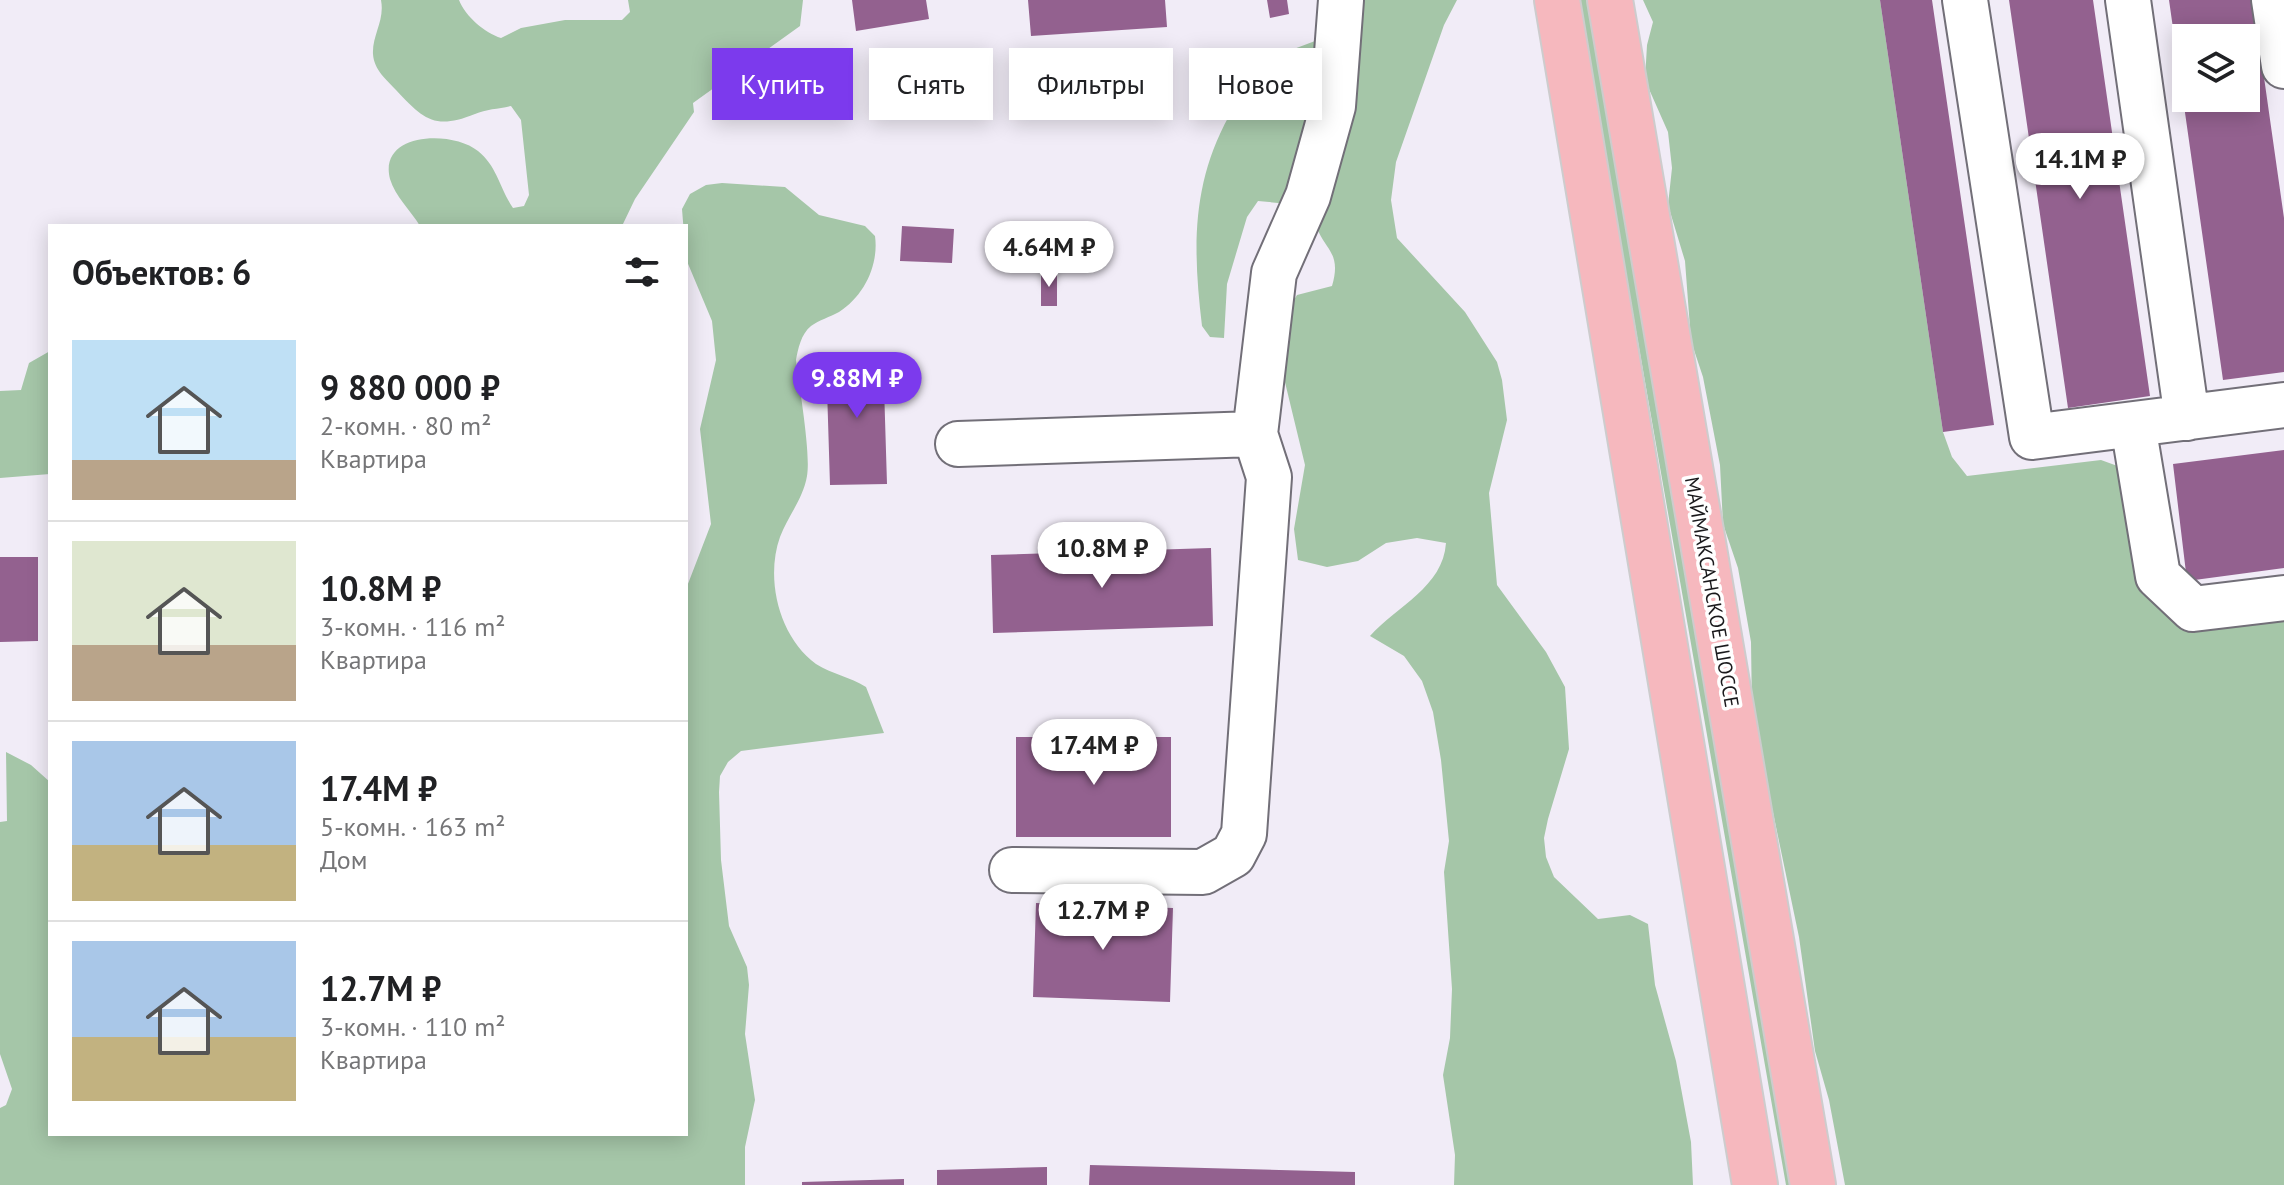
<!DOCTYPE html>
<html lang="ru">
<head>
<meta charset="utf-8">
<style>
	:root { --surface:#fff; --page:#f2f2f2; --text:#202124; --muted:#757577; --line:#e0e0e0; --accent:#7c3aed }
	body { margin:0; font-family:"PT Sans",sans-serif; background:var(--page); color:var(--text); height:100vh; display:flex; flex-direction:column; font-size:30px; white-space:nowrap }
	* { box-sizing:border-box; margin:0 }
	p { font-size:26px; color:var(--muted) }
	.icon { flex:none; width:44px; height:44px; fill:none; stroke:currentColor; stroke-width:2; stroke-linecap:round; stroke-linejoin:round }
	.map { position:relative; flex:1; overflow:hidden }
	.side { position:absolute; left:48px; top:224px; width:640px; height:912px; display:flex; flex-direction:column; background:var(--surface); border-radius:0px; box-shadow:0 4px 20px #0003 }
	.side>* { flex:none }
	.guide { position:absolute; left:712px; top:48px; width:760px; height:72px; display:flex; gap:16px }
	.fabs { position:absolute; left:2172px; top:24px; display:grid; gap:16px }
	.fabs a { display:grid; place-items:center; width:88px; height:88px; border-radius:0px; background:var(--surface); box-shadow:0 4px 20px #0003; font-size:40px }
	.price { position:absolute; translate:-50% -68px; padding:0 18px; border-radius:28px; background:#fff; color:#222; font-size:26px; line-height:52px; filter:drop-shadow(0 2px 4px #0008) }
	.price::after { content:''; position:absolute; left:50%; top:48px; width:24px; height:18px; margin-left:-12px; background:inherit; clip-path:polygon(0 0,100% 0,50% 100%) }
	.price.on { background:var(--accent); color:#fff }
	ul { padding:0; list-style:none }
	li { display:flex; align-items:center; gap:24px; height:200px; padding:0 24px }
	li+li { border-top:2px solid var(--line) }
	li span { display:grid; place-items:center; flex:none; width:224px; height:160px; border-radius:0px; color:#555 }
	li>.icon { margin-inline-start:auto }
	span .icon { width:96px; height:96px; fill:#fffc; stroke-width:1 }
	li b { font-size:34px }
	h2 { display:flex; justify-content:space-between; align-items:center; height:96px; padding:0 24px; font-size:34px }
	.tag { padding:0 28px; border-radius:0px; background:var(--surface); box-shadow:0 4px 20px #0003; font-size:28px; line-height:72px }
	.tag.on { background:var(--accent); color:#fff }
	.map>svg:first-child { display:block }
</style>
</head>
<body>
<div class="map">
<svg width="2284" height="1185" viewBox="0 0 2284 1185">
	<rect width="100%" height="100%" fill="#f1ecf7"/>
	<path fill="#a5c6a8" d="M381,0h78c6,16 26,33 42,38l20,-10 44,-8h57l8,-8 -2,-12h175l-3,26 -107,77 1,9 -59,87 -13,27h-202c-9,-15 -25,-30 -30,-47 -12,-47 62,-49 88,-28 19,15 22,38 35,57l11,-2 5,-11 -8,-75 -10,-14c-12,3 -25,3 -36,8 -40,16 -51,6 -79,-24 -10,-11 -22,-20 -23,-36 -1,-19 12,-33 8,-54z
		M1354,0h103l-13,25 -48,137 -5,38 6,38 68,74 32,50 5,18 5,40 -18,73 8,92 49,67 19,35 4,62 -21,70 -4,19 2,19 8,20 44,42 32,-4 18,9 7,61 21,76 15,81 2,43h-239l1,-30 -12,-80 7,-37 2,-49 -8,-117 5,-31 -8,-81 -8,-48 -11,-31 -18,-25 -34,-20c27,-30 73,-49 76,-93l-29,-5 -31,5 -28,18 -31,6 -29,-7 -4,-31 11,-64 -22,-91 6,-66 8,-13 35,-9c11,-37 -11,-36 -18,-68l-25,-14 -31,-3 -11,16 -20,67 -3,54 -14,-1 -8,-11c-9,-76 -11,-141 27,-210 36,-13 56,-12 41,-58l45,-17z
		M1578,0h16l208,1185h-16z
		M1643,0h237l63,432 9,25 15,19 134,-16 22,8 22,124 139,21v572h-439l-16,-85 -14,-49 -16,-114 -47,-225 -1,-70 -13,-74 -15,-44 -3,-59 -17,-88 -12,-36 -6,-80 -17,-56 4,-37 -4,-36 -23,-52 2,-35 6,-23z
		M722,183l63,4 34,28 46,11 10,10c4,29 -11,60 -36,76 -9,5 -20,8 -28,14 -10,8 -13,23 -15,34 3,26 15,93 11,116 -4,23 -19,40 -27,61 -15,42 -1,100 36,127 16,10 34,13 50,23l18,46 -143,18 -13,11 -8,14 -1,16 2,68 8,66 18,41 2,18 -4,49 10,66 -10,47v38h-745v-77l6,-3 6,-16 -12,-35v-232l7,-1 -1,-69 25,13 19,17v352h636v-545l25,-65 -11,-95 16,-69 -4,-39 -26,-62 -4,-50 8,-15 16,-9z
		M50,351v123l-50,4v-87l21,-1 8,-27z"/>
	<path fill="#93618f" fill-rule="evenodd" d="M852,0h74l3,19 -73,12z
		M1028,0h137l2,27 -136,9z
		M1267,0h20l2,14 -19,4z
		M1880,0h52l62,425 -51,7z
		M2009,0h84l57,396 -82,12z
		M2169,0h84l31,218v154l-61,8zM2186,38h60v60h-60z
		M902,226l52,3 -2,34 -52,-2z
		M1041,271l16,1v34h-16z
		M883,354l4,130 -57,1 -4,-129z
		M2284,450v118l-97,13 -14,-117z
		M1211,548l2,78 -220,7 -2,-78z
		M0,557h38v84l-38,1z
		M1016,737h155v100h-155z
		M1036,903l137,5 -3,94 -137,-5z
		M1090,1165l265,7v13h-266z
		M1047,1167v18h-110v-15z
		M904,1179v6h-102v-3z"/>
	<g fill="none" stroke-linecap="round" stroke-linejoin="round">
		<g stroke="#726f78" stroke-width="48">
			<path id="minor" d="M1965,0l67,437 252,-32
				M2128,0l59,418
				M2274,0l10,66
				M2133,425l25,151 35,33 91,-11
				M958,444l297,-10
				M1012,870l191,2 30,-17 11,-21 25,-357 -14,-43 19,-161 34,-77 25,-90 8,-106"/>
		</g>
		<g stroke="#cdcccd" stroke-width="48">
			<path id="major" d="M1557,0l198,1185
				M1610,0l203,1185"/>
		</g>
		<use href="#minor" stroke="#fff" stroke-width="44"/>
		<use href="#major" stroke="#f6b8be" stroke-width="44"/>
	</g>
	<g text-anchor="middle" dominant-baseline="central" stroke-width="7" stroke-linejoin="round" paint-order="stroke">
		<g font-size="20" fill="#1a191c" stroke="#fff">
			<text transform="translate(1712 592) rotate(80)">МАЙМАКСАНСКОЕ ШОССЕ</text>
		</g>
	</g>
</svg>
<div class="fabs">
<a><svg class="icon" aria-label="layers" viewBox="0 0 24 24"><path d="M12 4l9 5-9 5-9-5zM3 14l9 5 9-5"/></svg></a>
</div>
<b class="price" style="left:2080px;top:201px">14.1M ₽</b>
<b class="price" style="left:1049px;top:289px">4.64M ₽</b>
<b class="price on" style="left:857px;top:420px">9.88M ₽</b>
<b class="price" style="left:1102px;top:590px">10.8M ₽</b>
<b class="price" style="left:1094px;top:787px">17.4M ₽</b>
<b class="price" style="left:1103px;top:952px">12.7M ₽</b>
<div class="guide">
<a class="tag on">Купить</a>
<a class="tag">Снять</a>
<a class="tag">Фильтры</a>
<a class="tag">Новое</a>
</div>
<section class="side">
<h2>Объектов: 6<svg class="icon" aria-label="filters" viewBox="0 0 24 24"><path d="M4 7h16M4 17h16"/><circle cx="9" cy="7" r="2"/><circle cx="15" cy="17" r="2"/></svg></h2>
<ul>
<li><span style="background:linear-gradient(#bfe0f5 75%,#b9a48a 0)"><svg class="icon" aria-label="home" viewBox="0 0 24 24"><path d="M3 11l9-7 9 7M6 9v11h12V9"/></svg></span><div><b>9 880 000 ₽</b><p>2-комн. · 80 m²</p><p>Квартира</p></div></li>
<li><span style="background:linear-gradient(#dfe7d0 65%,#b9a48a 0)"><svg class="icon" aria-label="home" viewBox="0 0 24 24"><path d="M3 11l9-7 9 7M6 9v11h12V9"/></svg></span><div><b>10.8M ₽</b><p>3-комн. · 116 m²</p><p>Квартира</p></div></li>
<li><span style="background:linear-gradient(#a9c7e8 65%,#c2b280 0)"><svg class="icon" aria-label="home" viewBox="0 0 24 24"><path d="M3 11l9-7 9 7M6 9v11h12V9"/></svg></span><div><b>17.4M ₽</b><p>5-комн. · 163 m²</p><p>Дом</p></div></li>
<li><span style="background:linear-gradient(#a9c7e8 60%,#c2b280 0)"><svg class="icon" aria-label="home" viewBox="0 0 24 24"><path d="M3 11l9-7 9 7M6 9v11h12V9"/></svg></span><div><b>12.7M ₽</b><p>3-комн. · 110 m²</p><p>Квартира</p></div></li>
</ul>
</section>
</div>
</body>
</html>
